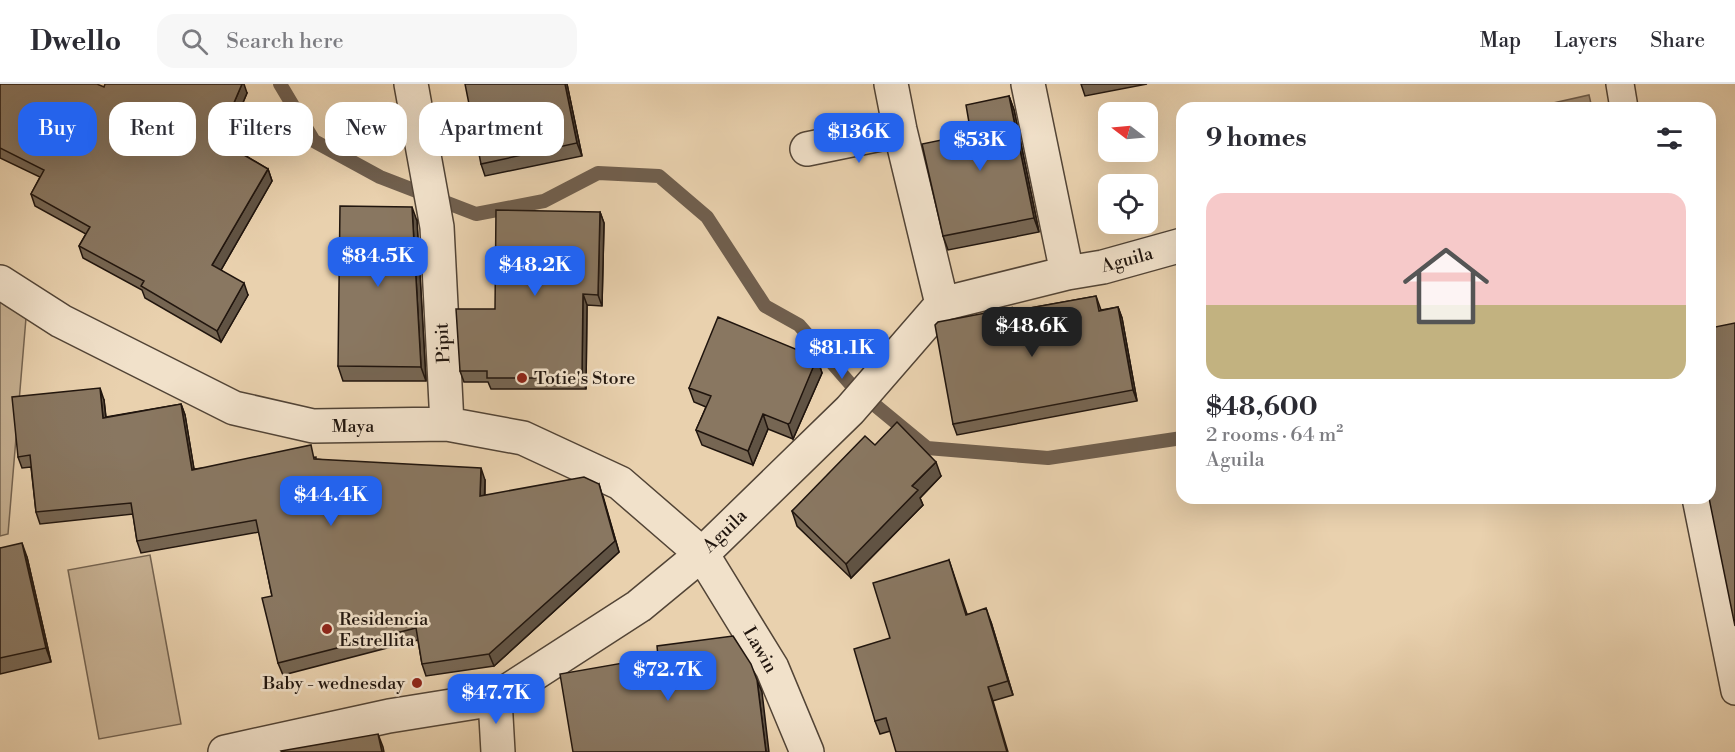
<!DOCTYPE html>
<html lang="en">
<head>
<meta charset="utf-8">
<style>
	:root { --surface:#fff; --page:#f7f7f7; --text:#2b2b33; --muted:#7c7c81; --line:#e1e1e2; --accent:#2563eb }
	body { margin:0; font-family:"Libre Bodoni",serif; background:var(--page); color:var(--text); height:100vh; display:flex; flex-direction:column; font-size:22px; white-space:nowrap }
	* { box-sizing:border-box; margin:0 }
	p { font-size:20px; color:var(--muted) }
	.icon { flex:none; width:33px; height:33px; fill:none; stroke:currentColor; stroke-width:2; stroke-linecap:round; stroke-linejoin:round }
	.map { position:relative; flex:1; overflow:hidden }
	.panel { position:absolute; left:1176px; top:18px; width:540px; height:402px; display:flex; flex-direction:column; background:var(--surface); border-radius:18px; box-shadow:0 6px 24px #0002 }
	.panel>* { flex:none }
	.hud { position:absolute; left:18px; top:18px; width:570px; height:54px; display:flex; gap:12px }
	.needle { width:39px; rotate:286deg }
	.tools { position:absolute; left:1098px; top:18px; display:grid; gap:12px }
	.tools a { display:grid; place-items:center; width:60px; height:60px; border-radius:12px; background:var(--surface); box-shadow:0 6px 24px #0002; font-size:30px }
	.price { position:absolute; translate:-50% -51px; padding:0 14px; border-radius:12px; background:var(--accent); color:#fff; font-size:20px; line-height:39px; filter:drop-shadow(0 2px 3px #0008) }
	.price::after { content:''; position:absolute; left:50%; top:36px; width:18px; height:14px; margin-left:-9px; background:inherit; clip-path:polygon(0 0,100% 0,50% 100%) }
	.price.active { background:#222; color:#fff }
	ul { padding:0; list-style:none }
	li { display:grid; align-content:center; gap:12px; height:318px; padding:0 30px }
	li span { display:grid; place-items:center; height:186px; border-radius:18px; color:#555 }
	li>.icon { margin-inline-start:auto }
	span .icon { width:108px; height:108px; fill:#fffc; stroke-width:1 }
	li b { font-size:26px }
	h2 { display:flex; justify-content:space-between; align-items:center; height:72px; padding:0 30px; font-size:26px }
	.tag { padding:0 21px; border-radius:18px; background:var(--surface); box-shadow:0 6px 24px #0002; font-size:21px; line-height:54px }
	.tag.active { background:var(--accent); color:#fff }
	header { display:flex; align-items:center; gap:36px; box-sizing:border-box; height:84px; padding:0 30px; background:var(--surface); border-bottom:2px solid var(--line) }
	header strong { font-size:28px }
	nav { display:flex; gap:33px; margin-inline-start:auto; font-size:21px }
	.search { width:420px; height:54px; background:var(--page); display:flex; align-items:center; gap:15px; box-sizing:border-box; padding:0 21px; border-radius:18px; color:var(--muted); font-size:22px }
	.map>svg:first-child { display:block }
</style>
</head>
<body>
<header>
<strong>Dwello</strong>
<div class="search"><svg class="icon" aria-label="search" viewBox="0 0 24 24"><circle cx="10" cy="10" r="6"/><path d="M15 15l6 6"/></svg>Search here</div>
<nav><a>Map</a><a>Layers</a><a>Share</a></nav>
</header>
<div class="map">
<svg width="1735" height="668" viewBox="0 0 1735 668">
	<rect width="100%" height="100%" fill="#e9d1ae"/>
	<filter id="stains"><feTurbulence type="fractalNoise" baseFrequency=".00333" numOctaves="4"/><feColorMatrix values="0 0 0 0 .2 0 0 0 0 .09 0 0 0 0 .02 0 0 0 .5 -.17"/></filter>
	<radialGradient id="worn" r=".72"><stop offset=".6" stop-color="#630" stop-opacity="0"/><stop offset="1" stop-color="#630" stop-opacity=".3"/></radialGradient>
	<path fill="#c7b193" stroke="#746350" stroke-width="1.5" d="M0,218l26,16 -18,216 -8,2z
		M150,471l31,169 -82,15 -31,-169z"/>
	<path fill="#a59178" stroke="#705f4e" stroke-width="1.5" d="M1589,11l3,13h-61z"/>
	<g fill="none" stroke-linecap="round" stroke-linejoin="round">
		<path stroke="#705f4e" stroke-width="14" d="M280,0l34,57 66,36 96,37 68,-13 54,-28 61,3 48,41 58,89 34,19 54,62 74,61 121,10 134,-20"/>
		<g stroke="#524436" stroke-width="30">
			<path id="service" d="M1620,0l4,24
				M1696,414l39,193"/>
		</g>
		<g stroke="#524436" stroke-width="36">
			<path id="minor" d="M411,0l26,143 10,197
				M891,0l9,46 42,174
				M1028,0l39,189
				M807,65l93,-19
				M0,198l61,39 173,87 79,18 134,-2 76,14 97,45 82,71 70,114 35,84
				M495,615l3,53
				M225,668l164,-36 106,-17 144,-93 63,-52 148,-144 92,-106 125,-31 36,-6 79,-22"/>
		</g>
		<use href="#service" stroke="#f1e1ca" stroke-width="27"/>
		<use href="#minor" stroke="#f1e1ca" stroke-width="33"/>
	</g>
	<path fill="#766653" stroke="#20150e" stroke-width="1.5" d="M0,0l247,9 -21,51 42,25 4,12 -51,89 27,25 -27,47 -76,-44 -3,-8 -59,-32 -4,-12 7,-12 -51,-28 -4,-12 9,-17 -40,-19z
		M567,0l15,72 -97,20 -4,-12z
		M1081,0h66l-62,12z
		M1009,12l5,14 25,122 -91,18 -5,-14 28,-102z
		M600,128l4,11 -2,83 -15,-1 -1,84h-95l-3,-7h-24l-4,-11 35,-62z
		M417,137l9,160h-83l-5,-15z
		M1096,212l5,14 17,-3 4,11 15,83 -180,34 -4,-11 59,-116 1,3z
		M817,274l5,15 -29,66 -25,-10 -15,36 -51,-20 -6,-15 10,-23 -12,-5 -5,-14z
		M104,316l2,17 75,-13 4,11 9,54 122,-12v2l169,21v15l118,1 16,56 -125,114 -68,10 -4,-12 -4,-24 -135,35 -5,-12 -6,-67 -13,-64 -118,21 -4,-12 -4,-27 -93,10 -4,-12 -5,-45 -9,1 -4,-11z
		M875,361l66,31 -21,22 3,7 -72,73 -54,-52 -5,-15z
		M0,464l27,9 24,105 -51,12z
		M949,476l18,54 24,8 22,73 -133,39 -5,-13z"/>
	<path fill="#605344" stroke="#20150e" stroke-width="1.5" d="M242,0h2l3,9 -25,59 -4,-12z
		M565,0h2l15,72 -5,-13z
		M1009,12l5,14 25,122 -5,-14z
		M268,85l4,12 -55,96 -5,-12z
		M412,123l5,14 9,160 -5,-14z
		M600,128l4,11 -2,83 -4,-11z
		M244,199l4,12 -27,47 -4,-11z
		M583,210l4,11 -1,84 -4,-11z
		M1118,223l4,11 15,83 -4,-11z
		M817,274l5,15 -29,66 -5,-15z
		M100,304l4,12 3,29 -4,-11z
		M181,320l4,11 11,66 -4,-11z
		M763,330l5,15 -15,36 -5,-14z
		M936,378l5,14 -21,22 3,7 -72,73 -5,-14 66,-78z
		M481,384l4,12 -1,28 -4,-12z
		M599,400l20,68 -125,114 -5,-12z
		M22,459l5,14 24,105 -5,-14z
		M986,524l5,14 22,73 -5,-14z
		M757,596l5,12 7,60h-3z
		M988,603l5,14 15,51h-1z
		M378,650l5,13 1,5h-2z"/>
	<path fill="#897761" stroke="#20150e" stroke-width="1.5" d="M0,0h97l7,3 1,-3h137l-24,56 50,29 -56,96 32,18 -27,48 -76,-45 3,-5 -65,-35 11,-19 -59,-33 13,-24 -44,-22z
		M465,0h100l12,59 -96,21z
		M1009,12l25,122 -91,18 -21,-92 49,-10 -5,-29z
		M340,122l72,1 9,160 -83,-1z
		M496,126l104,2 -2,83 -15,-1 -1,84h-95v-7h-27l-4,-62h39z
		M1096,212l3,15 19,-4 15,83 -180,34 -18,-99 3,-3 74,-14 1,3z
		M718,233l99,41 -27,65 -2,1 -25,-10 -15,37 -52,-21 15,-34 -22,-8z
		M1735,239v303l-26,-128h1v-170z
		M100,304l3,30 78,-14 11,66 119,-25 3,14 167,9 -1,28 104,-19 15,7 16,57 -126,113 -67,10 -6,-36 -138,35 -16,-65 10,-2 -16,-76 -119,21 -6,-38 -95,9 -6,-57 -12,2 -6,-60z
		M897,338l39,40 -24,24 6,4 -72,74 -54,-53 73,-75 10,9z
		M22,459l24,105 -46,10v-110z
		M949,476l17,55 20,-7 22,73 -20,6 19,65h-111l-10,-34 -11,3 -21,-72 36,-11 -17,-55z
		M733,552l18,28 6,16 9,72h-193l-13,-78 98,-17 -1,-11z
		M378,650l4,18h-100l-1,-1z"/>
	<g fill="#8f2418" stroke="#f1e1ca" stroke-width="2">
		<circle cx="522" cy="294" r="6"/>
		<circle cx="327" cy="545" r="6"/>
		<circle cx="417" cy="599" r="6"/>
	</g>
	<g text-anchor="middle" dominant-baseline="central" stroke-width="5" stroke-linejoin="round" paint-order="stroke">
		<g font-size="18" fill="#20150e" stroke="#f1e1ca">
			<text transform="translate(1127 176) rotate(-15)">Aguila</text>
			<text transform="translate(443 259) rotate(-93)">Pipit</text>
			<text x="353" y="342">Maya</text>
			<text transform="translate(725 447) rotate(-44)">Aguila</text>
			<text transform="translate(760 566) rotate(60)">Lawin</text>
		</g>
		<g font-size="18" fill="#20150e" stroke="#f1e1ca" text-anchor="start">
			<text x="534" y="294">Totie's Store</text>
			<text x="339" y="535">Residencia<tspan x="339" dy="21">Estrellita</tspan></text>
			<text x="405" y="599" text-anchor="end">Baby - wednesday</text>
		</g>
	</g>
	<rect width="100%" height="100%" filter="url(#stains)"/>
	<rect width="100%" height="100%" fill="url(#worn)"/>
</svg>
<div class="tools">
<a><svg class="needle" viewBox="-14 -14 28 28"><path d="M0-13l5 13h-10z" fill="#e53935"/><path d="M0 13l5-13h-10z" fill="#7c7c81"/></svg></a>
<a><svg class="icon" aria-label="locate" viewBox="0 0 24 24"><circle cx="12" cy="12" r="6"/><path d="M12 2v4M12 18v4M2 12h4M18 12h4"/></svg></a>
</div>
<b class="price" style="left:859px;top:80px">$136K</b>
<b class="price" style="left:980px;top:88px">$53K</b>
<b class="price" style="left:378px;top:204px">$84.5K</b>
<b class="price" style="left:535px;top:213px">$48.2K</b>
<b class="price active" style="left:1032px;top:274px">$48.6K</b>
<b class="price" style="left:842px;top:296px">$81.1K</b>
<b class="price" style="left:331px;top:443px">$44.4K</b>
<b class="price" style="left:668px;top:618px">$72.7K</b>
<b class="price" style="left:496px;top:641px">$47.7K</b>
<div class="hud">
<a class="tag active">Buy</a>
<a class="tag">Rent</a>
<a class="tag">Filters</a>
<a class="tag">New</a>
<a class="tag">Apartment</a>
</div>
<section class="panel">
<h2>9 homes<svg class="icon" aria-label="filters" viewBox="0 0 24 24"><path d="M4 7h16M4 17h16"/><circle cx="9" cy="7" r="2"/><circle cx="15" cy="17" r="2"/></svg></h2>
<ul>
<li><span style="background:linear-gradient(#f6c9c9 60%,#c2b280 0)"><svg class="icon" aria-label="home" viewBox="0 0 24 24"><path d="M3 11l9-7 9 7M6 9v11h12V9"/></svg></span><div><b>$48,600</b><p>2 rooms · 64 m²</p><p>Aguila</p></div></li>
</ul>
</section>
</div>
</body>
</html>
